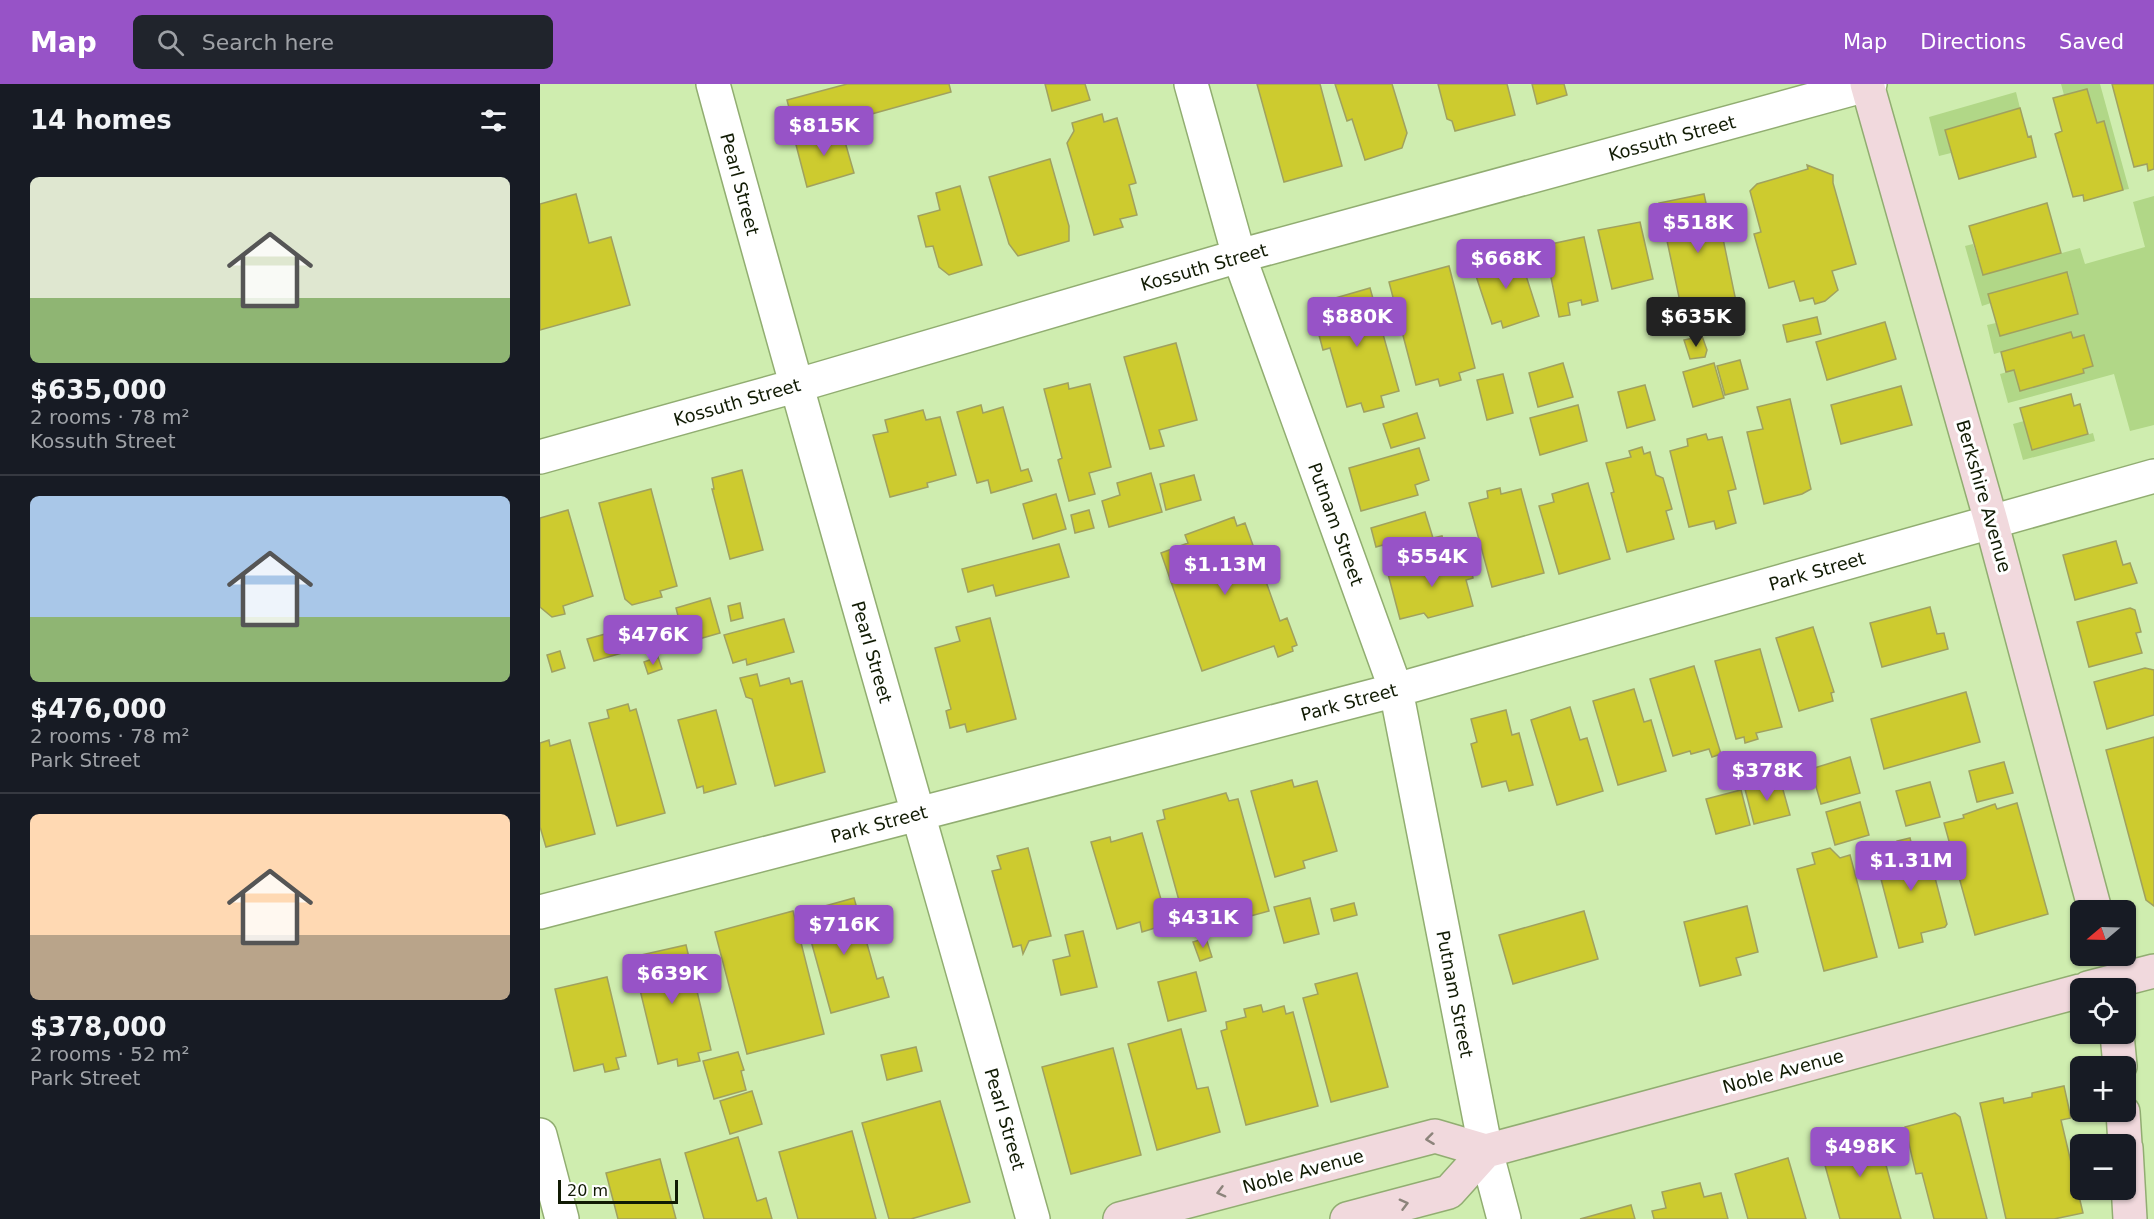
<!DOCTYPE html>
<html lang="en">
<head>
<meta charset="utf-8">
<style>
	:root { --surface:#171b24; --page:#20242c; --text:#f1f3f6; --muted:#9ea1a6; --line:#363941; --accent:#9753c7 }
	body { margin:0; font-family:"DejaVu Sans",sans-serif; background:var(--page); color:var(--text); height:100vh; display:flex; flex-direction:column; font-size:22px; white-space:nowrap }
	* { box-sizing:border-box; margin:0 }
	p { font-size:20px; color:var(--muted) }
	.icon { flex:none; width:33px; height:33px; fill:none; stroke:currentColor; stroke-width:2; stroke-linecap:round; stroke-linejoin:round }
	.map { position:relative; flex:1; overflow:hidden }
	.details { display:flex; flex-direction:column; background:var(--surface); width:540px }
	.details>* { flex:none }
	.needle { width:39px; rotate:251deg }
	.buttons { position:absolute; left:1530px; top:816px; display:grid; gap:12px }
	.buttons a { display:grid; place-items:center; width:66px; height:66px; border-radius:9px; background:var(--surface); box-shadow:0 2px 4px #0004; font-size:30px }
	.scale { position:absolute; left:18px; bottom:15px; width:120px; box-sizing:border-box; padding-left:6px; border:3px solid #111b04; border-top:0; font-size:16px; line-height:21px; white-space:nowrap; color:#111b04; -webkit-text-stroke:4px #fff; paint-order:stroke }
	.price { position:absolute; translate:-50% -51px; padding:0 14px; border-radius:6px; background:var(--accent); color:#fff; font-size:20px; line-height:39px; filter:drop-shadow(0 2px 3px #0008) }
	.price::after { content:''; position:absolute; left:50%; top:36px; width:18px; height:14px; margin-left:-9px; background:inherit; clip-path:polygon(0 0,100% 0,50% 100%) }
	.price.active { background:#222; color:#fff }
	ul { padding:0; list-style:none }
	li { display:grid; align-content:center; gap:12px; height:318px; padding:0 30px }
	li+li { border-top:2px solid var(--line) }
	li span { display:grid; place-items:center; height:186px; border-radius:9px; color:#555 }
	li>.icon { margin-inline-start:auto }
	span .icon { width:108px; height:108px; fill:#fffc; stroke-width:1 }
	li b { font-size:26px }
	h2 { display:flex; justify-content:space-between; align-items:center; height:72px; padding:0 30px; font-size:26px }
	header { display:flex; align-items:center; gap:36px; box-sizing:border-box; height:84px; padding:0 30px; background:var(--accent); color:#fff }
	header strong { font-size:28px }
	nav { display:flex; gap:33px; margin-inline-start:auto; font-size:21px }
	.search { width:420px; height:54px; background:var(--page); display:flex; align-items:center; gap:15px; box-sizing:border-box; padding:0 21px; border-radius:9px; color:var(--muted); font-size:22px }
	main { display:flex; flex:1; min-height:0 }
	.map>svg:first-child { display:block }
</style>
</head>
<body>
<header>
<strong>Map</strong>
<div class="search"><svg class="icon" aria-label="search" viewBox="0 0 24 24"><circle cx="10" cy="10" r="6"/><path d="M15 15l6 6"/></svg>Search here</div>
<nav><a>Map</a><a>Directions</a><a>Saved</a></nav>
</header>
<main>
<section class="details">
<h2>14 homes<svg class="icon" aria-label="filters" viewBox="0 0 24 24"><path d="M4 7h16M4 17h16"/><circle cx="9" cy="7" r="2"/><circle cx="15" cy="17" r="2"/></svg></h2>
<ul>
<li><span style="background:linear-gradient(#dfe7d0 65%,#8fb573 0)"><svg class="icon" aria-label="home" viewBox="0 0 24 24"><path d="M3 11l9-7 9 7M6 9v11h12V9"/></svg></span><div><b>$635,000</b><p>2 rooms · 78 m²</p><p>Kossuth Street</p></div></li>
<li><span style="background:linear-gradient(#a9c7e8 65%,#8fb573 0)"><svg class="icon" aria-label="home" viewBox="0 0 24 24"><path d="M3 11l9-7 9 7M6 9v11h12V9"/></svg></span><div><b>$476,000</b><p>2 rooms · 78 m²</p><p>Park Street</p></div></li>
<li><span style="background:linear-gradient(#ffd9b3 65%,#b9a48a 0)"><svg class="icon" aria-label="home" viewBox="0 0 24 24"><path d="M3 11l9-7 9 7M6 9v11h12V9"/></svg></span><div><b>$378,000</b><p>2 rooms · 52 m²</p><p>Park Street</p></div></li>
</ul>
</section>
<div class="map">
<svg width="1614" height="1135" viewBox="0 0 1614 1135">
	<rect width="100%" height="100%" fill="#cfedaf"/>
	<path fill="#b1d787" d="M1521,0h39l29,105 -6,1 -20,-69 -6,2 -10,-34 -23,6z
		M1476,8l4,16 -75,22 6,23 -12,3 -10,-39z
		M1614,112v229l-24,6 -16,-57 -106,29 -8,-29 14,-4 7,21 63,-18 -1,-4 10,-3 -9,-31 -11,3 -2,-6 -77,22 -7,-29 9,-2 4,12 78,-21 -10,-42 -80,22 3,9 -9,3 -17,-60 8,-2 10,31 97,-27 5,16 60,-17 -12,-45z
		M1484,337l8,29 61,-17 2,8 -72,19 -10,-36z"/>
	<path fill="#cdcb2f" stroke="#a0a15f" stroke-width="1.5" d="M307,0h102l2,8 -155,43 -9,-35z
		M505,0h40l5,16 -38,11z
		M717,0h63l22,82 -58,16z
		M795,0h57l15,49 -5,15 -37,12 -13,-41 -5,2z
		M898,0h69l8,31 -60,16 -3,-10 -5,-2z
		M992,0h32l3,11 -30,9z
		M1572,0h42v85l-6,2 -1,-7 -13,3z
		M1547,5l10,34 7,-2 19,69 -39,11 -1,-6 -10,2 -18,-63 7,-3 -9,-33z
		M1480,24l8,29 3,-1 5,21 -77,22 -14,-49z
		M562,30l2,8 13,-4 19,65 -7,2 8,30 -17,4 3,8 -29,8 -27,-92 7,-12 -2,-8z
		M301,44l13,45 -47,14 -12,-46z
		M510,75l19,67v15l-51,15 -9,-12 -20,-67z
		M1267,81l26,10v8l23,81 -24,7 6,19 -13,11 -10,3 -2,-6 -13,3 -6,-20 -25,7 -15,-54 7,-2 -11,-41 7,-7 51,-15z
		M420,102l22,79 -33,10 -10,-8 -6,-21 -7,1 -8,-31 22,-6 -4,-17z
		M36,110l13,49 22,-6 19,68 -90,25v-126z
		M1164,110l8,37 9,-2 17,82 -14,2 -2,-10 -17,4 -2,-9 -23,4 -21,-99z
		M1507,119l14,50 -78,22 -14,-49z
		M1100,138l13,57 -41,10 -14,-59z
		M1044,153l14,64 -16,4 -1,-5 -13,3 2,12 -11,2 -14,-69 6,-4z
		M971,168l9,5 19,59 -36,12 -2,-7 -9,3 -20,-60z
		M909,182l26,102 -16,5 2,7 -21,6 -2,-7 -22,6 -27,-103z
		M1527,188l11,42 -78,22 -12,-42z
		M830,204l29,103 -18,5 3,11 -20,5 -3,-9 -14,4 -17,-59 -7,2 -12,-45z
		M1277,233l4,17 -34,8 -4,-17z
		M1345,238l11,37 -69,21 -11,-38z
		M1531,248l2,6 11,-3 9,31 -10,3 1,4 -64,18 -6,-21 -8,2 -5,-20z
		M1162,252l5,14 -2,7 -15,2 -6,-19z
		M636,259l21,77 -38,10 5,16 -14,3 -26,-92z
		M1200,276l8,29 -23,6 -8,-29z
		M1023,279l10,34 -35,10 -9,-34z
		M1174,279l10,35 -31,9 -10,-35z
		M963,290l10,39 -26,7 -10,-40z
		M528,299l1,6 21,-5 21,83 -22,6 6,21 -26,7 -11,-41 4,-2 -18,-69z
		M1105,301l10,35 -28,8 -9,-36z
		M1361,302l11,39 -71,19 -10,-39z
		M1531,310l3,12 6,-2 8,30 -56,16 -12,-42z
		M1250,315l21,90 -9,5 -38,10 -17,-72 16,-3 -6,-22z
		M441,321l2,8 20,-6 18,64 7,-2 4,12 -41,12 -3,-13 -11,3 -20,-71z
		M1038,321l9,36 -47,14 -10,-37z
		M383,326l3,10 14,-3 16,58 -29,8 1,4 -38,10 -17,-62 15,-3 -3,-12z
		M877,329l8,25 -34,10 -8,-24z
		M1166,350l2,6 14,-3 14,52 -8,2 8,32 -20,6 -2,-8 -25,6 -19,-76 18,-5 -1,-7z
		M1102,363l2,7 6,-2 6,23 7,3 9,31 -6,2 8,28 -47,13 -16,-59 3,-1 -8,-29 25,-6 -2,-6z
		M879,364l10,32 -14,5 3,10 -57,16 -12,-43z
		M202,386l21,80 -33,9 -18,-70h2l-2,-11z
		M611,389l11,39 -53,15 -7,-26 18,-6 -3,-12z
		M654,391l7,25 -35,10 -6,-26z
		M1048,399l22,76 -51,15 -20,-68 15,-4 -2,-8z
		M960,404l1,6 20,-5 23,84 -52,14 -23,-84 19,-5 -1,-7z
		M111,405l26,97 -17,5 2,6 -30,8 -7,-6 -26,-96z
		M516,410l10,35 -33,10 -10,-35z
		M28,426l25,86 -30,10 2,8 -13,3 -12,-10v-89z
		M549,426l5,18 -19,5 -4,-18z
		M885,428l8,26 9,-2 4,13 -56,17 -7,-21 -7,2 -5,-19z
		M694,433l3,9 8,-3 35,98 7,-3 10,27 -5,2 1,4 -15,6 -4,-11 -72,25 -41,-118 27,-10 -3,-8z
		M1576,457l7,24 7,-2 7,20 -62,17 -12,-45z
		M519,460l10,33 -73,19 -3,-11 -25,7 -6,-23z
		M920,471l2,8 7,-2 4,17 -7,2 7,26 -45,12 -4,-5 -24,6 -12,-45z
		M170,514l10,35 -35,10 -9,-35z
		M200,519l3,15 -12,3 -3,-15z
		M1390,523l7,27 7,-1 4,16 -66,18 -12,-44z
		M1590,524l5,2 6,22 -5,1 6,20 -53,14 -12,-45z
		M450,534l26,101 -49,13 -2,-8 -15,4 -4,-17 5,-2 -16,-61 25,-7 -4,-14z
		M244,535l10,33 -47,13 -1,-6 -13,4 -9,-28z
		M1273,543l21,65 -3,1 2,8 -34,10 -23,-73z
		M76,547l6,22 -28,8 -7,-22z
		M1220,565l22,78 -26,6 2,6 -13,4 -1,-6 -8,2 -21,-78z
		M20,567l5,17 -13,4 -5,-17z
		M118,573l4,12 -14,5 -4,-12z
		M1154,582l27,88 -9,3 -3,-8 -18,5 -1,-3 -17,5 -23,-77z
		M1605,584l9,2v45l-47,14 -13,-47z
		M217,590l3,12 29,-8 2,6 11,-3 23,91 -50,14 -23,-87 -6,-2 -6,-19z
		M1094,605l10,33 7,-2 15,51 -48,14 -25,-84z
		M1426,608l14,50 -96,27 -13,-50z
		M88,620l2,7 6,-2 29,104 -48,13 -28,-103 20,-5 -2,-8z
		M1030,623l10,33 7,-2 16,53 -46,14 -26,-85z
		M176,626l20,74 -32,9 -1,-7 -6,2 -19,-68z
		M966,626l6,25 7,-2 14,52 -24,6 -3,-10 -24,6 -11,-43 6,-2 -6,-23z
		M1614,653v169l-8,-6 -40,-150z
		M9,656l1,6 20,-6 25,94 -49,13 -6,-20v-84z
		M1310,673l10,36 -39,11 -10,-35z
		M1464,678l9,31 -36,9 -8,-31z
		M1240,695l10,36 -36,9 -9,-35z
		M752,696l2,7 23,-6 20,70 -34,10 2,7 -30,9 -24,-86z
		M1390,698l10,35 -34,9 -10,-35z
		M1201,706l9,35 -34,9 -10,-35z
		M686,709l3,8 9,-2 31,112 -81,22 -31,-112 8,-2 -2,-9z
		M1320,718l9,33 -34,10 -9,-33z
		M1477,719l31,111 -73,21 -31,-112 20,-5 -1,-3 32,-11 2,5z
		M602,749l26,91 -26,8 -2,-10 -23,7 -26,-87 19,-5 1,5z
		M1370,754l2,8 14,-3 21,81 -2,3 -24,6 2,9 -24,6 -24,-92 24,-6 -2,-9z
		M488,764l23,88 -22,5 -6,13 -2,-9 -8,2 -21,-76 9,-2 -4,-13z
		M1290,764l10,10 10,-3 27,102 -53,14 -27,-102 18,-5 -3,-11z
		M314,814l23,81 6,-2 6,20 -58,16 -28,-101z
		M770,814l9,36 -35,9 -10,-36z
		M814,819l3,12 -23,6 -3,-12z
		M1207,822l11,46 -22,6 5,17 -41,11 -16,-64z
		M253,827l31,123 -77,20 -32,-122z
		M1044,827l14,48 -85,25 -14,-49z
		M543,847l14,56 -36,8 -8,-35 17,-4 -5,-21z
		M666,854l6,19 -12,4 -7,-19z
		M146,861l25,105 -13,3 2,8 -22,5 -1,-7 -19,5 -26,-107z
		M656,888l10,39 -38,10 -10,-39z
		M817,889l31,114 -57,15 -28,-104 15,-4 -3,-10z
		M67,893l19,79 -10,2 3,11 -14,3 -2,-8 -29,7 -19,-82z
		M721,921l2,7 21,-6 2,8 7,-2 25,94 -72,19 -25,-94 6,-2 -1,-7 20,-5 -2,-8z
		M641,945l16,60 11,-2 12,45 -63,18 -29,-106z
		M376,963l6,24 -35,9 -6,-25z
		M573,964l28,107 -70,19 -29,-107z
		M198,968l6,18 -3,1 5,19 -32,9 -11,-38z
		M1524,1002l7,32 -10,2 22,93 -29,6h-48l-26,-116 23,-5 1,5 28,-6v-4z
		M212,1007l10,33 -32,10 -10,-33z
		M400,1017l30,101 -59,17h-22l-27,-96z
		M1415,1029l5,4 27,102h-53l-12,-46 -6,1 -11,-47z
		M1329,1046l10,10 22,79h-61l-21,-75z
		M312,1047l24,88h-78l-19,-67z
		M198,1053l19,64 9,-3 6,21h-68l-19,-66z
		M1248,1074l18,61h-58l-13,-45z
		M120,1075l16,60h-58l-12,-46z
		M1160,1099l4,14 17,-4 7,26h-74l-2,-8 14,-3 -4,-16z
		M1091,1121l4,14h-55z"/>
	<g fill="none" stroke-linecap="round" stroke-linejoin="round">
		<g stroke="#91ad71" stroke-width="36">
			<path id="street" d="M173,0c103,379 214,757 320,1135
				M651,0l48,172 157,434 90,461 18,68
				M0,373l255,-71 444,-130 631,-172
				M0,828l856,-222 758,-214
				M0,1051l22,84"/>
		</g>
		<g stroke="#91ad71" stroke-width="36">
			<path id="secondary" d="M1327,0l124,437 104,389
				M1548,904l66,-17
				M1577,950l3,32
				M1583,1028l2,32
				M1586,1064l4,71
				M580,1135l315,-83 51,15 594,-160
				M807,1135l102,-27 37,-41"/>
		</g>
		<use href="#street" stroke="#fff" stroke-width="33"/>
		<use href="#secondary" stroke="#f1d9dd" stroke-width="33"/>
	</g>
	<defs><path id="oneway-chevron" d="M-2-3.5L2.5 0L-2 3.5" fill="none" stroke-width="1.6" stroke-linecap="round" stroke-linejoin="round" transform="scale(1.5)"/></defs>
	<g stroke="#8c847b">
		<use href="#oneway-chevron" transform="translate(890 1055) rotate(173)"/>
		<use href="#oneway-chevron" transform="translate(681 1108) rotate(165)"/>
		<use href="#oneway-chevron" transform="translate(864 1120) rotate(-15)"/>
	</g>
	<g text-anchor="middle" dominant-baseline="central" stroke-width="6" stroke-linejoin="round" paint-order="stroke">
		<g font-size="18" fill="#111b04" stroke="#fff">
			<text transform="translate(1132 54) rotate(-15)">Kossuth Street</text>
			<text transform="translate(200 100) rotate(75)">Pearl Street</text>
			<text transform="translate(664 183) rotate(-16)">Kossuth Street</text>
			<text transform="translate(197 318) rotate(-16)">Kossuth Street</text>
			<text transform="translate(1444 412) rotate(74)">Berkshire Avenue</text>
			<text transform="translate(796 440) rotate(70)">Putnam Street</text>
			<text transform="translate(1277 487) rotate(-16)">Park Street</text>
			<text transform="translate(332 568) rotate(74)">Pearl Street</text>
			<text transform="translate(809 618) rotate(-15)">Park Street</text>
			<text transform="translate(339 740) rotate(-15)">Park Street</text>
			<text transform="translate(915 910) rotate(79)">Putnam Street</text>
			<text transform="translate(1243 987) rotate(-15)">Noble Avenue</text>
			<text transform="translate(465 1035) rotate(74)">Pearl Street</text>
			<text transform="translate(763 1087) rotate(-15)">Noble Avenue</text>
		</g>
	</g>
</svg>
<div class="buttons">
<a><svg class="needle" viewBox="-14 -14 28 28"><path d="M0-13l5 13h-10z" fill="#e53935"/><path d="M0 13l5-13h-10z" fill="#9ea1a6"/></svg></a>
<a><svg class="icon" aria-label="locate" viewBox="0 0 24 24"><circle cx="12" cy="12" r="6"/><path d="M12 2v4M12 18v4M2 12h4M18 12h4"/></svg></a>
<a>+</a>
<a>−</a>
</div>
<div class="scale">20 m</div>
<b class="price" style="left:284px;top:73px">$815K</b>
<b class="price" style="left:1158px;top:170px">$518K</b>
<b class="price" style="left:966px;top:206px">$668K</b>
<b class="price" style="left:817px;top:264px">$880K</b>
<b class="price active" style="left:1156px;top:264px">$635K</b>
<b class="price" style="left:892px;top:504px">$554K</b>
<b class="price" style="left:685px;top:512px">$1.13M</b>
<b class="price" style="left:113px;top:582px">$476K</b>
<b class="price" style="left:1227px;top:718px">$378K</b>
<b class="price" style="left:1371px;top:808px">$1.31M</b>
<b class="price" style="left:663px;top:865px">$431K</b>
<b class="price" style="left:304px;top:872px">$716K</b>
<b class="price" style="left:132px;top:921px">$639K</b>
<b class="price" style="left:1320px;top:1094px">$498K</b>
</div>
</main>
</body>
</html>
